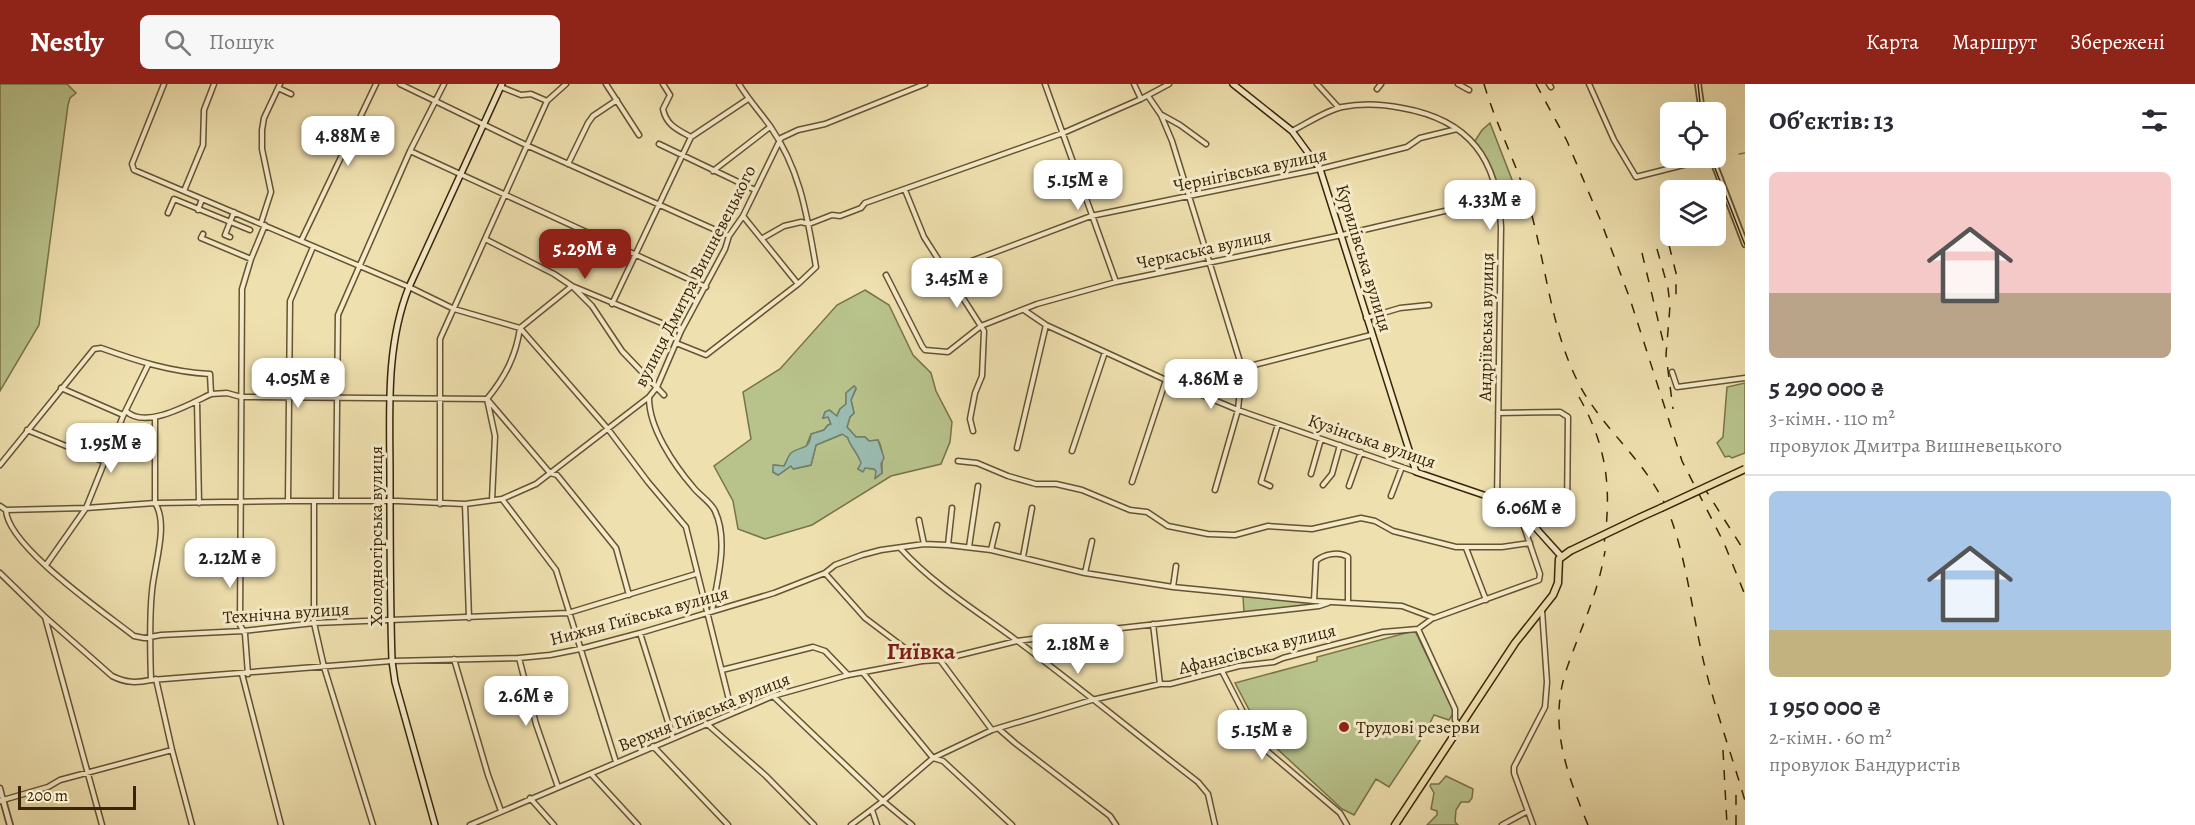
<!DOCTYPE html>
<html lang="uk">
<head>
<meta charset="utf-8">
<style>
	:root { --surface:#fff; --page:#f7f7f7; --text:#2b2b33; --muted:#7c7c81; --line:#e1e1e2; --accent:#8f2418 }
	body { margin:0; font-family:Alegreya,serif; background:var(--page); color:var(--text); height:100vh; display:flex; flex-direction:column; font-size:22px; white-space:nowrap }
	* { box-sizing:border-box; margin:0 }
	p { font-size:20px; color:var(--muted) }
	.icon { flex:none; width:33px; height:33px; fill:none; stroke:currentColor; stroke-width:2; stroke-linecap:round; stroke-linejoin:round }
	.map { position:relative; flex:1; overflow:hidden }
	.side { display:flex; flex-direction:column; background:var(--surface); width:450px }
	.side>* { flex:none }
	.controls { position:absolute; left:1660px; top:18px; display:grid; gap:12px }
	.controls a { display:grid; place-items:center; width:66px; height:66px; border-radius:9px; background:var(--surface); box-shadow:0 6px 24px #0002; font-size:30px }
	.scale { position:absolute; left:18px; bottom:15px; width:118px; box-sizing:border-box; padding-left:6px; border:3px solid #392404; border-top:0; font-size:16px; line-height:21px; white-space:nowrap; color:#392404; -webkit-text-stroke:4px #f5ebcb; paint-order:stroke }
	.price { position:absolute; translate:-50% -51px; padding:0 14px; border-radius:12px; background:#fff; color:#222; font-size:20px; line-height:39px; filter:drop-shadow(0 2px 3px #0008) }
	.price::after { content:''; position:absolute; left:50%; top:36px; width:18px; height:14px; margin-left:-9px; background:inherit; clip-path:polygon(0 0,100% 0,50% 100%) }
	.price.current { background:var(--accent); color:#fff }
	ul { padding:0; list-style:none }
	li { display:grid; align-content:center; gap:12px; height:318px; padding:0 24px }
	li+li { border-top:2px solid var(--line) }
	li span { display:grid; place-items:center; height:186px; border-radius:9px; color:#555 }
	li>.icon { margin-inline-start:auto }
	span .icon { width:108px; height:108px; fill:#fffc; stroke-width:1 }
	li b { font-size:26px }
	h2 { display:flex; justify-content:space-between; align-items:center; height:72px; padding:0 24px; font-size:26px }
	header { display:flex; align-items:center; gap:36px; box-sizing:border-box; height:84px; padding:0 30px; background:var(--accent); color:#fff }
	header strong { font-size:28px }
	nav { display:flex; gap:33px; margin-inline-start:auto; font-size:21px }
	.search { width:420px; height:54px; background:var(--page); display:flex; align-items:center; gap:15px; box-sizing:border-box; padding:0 21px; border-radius:9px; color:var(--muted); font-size:22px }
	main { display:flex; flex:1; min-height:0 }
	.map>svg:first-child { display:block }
</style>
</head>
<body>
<header>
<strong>Nestly</strong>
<div class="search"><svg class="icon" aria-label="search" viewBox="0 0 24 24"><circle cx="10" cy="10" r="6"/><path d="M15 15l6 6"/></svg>Пошук</div>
<nav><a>Карта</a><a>Маршрут</a><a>Збережені</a></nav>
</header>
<main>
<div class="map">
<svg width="1745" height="741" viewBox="0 0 1745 741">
	<rect width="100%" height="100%" fill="#efe0af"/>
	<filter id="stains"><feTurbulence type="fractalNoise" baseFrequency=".00333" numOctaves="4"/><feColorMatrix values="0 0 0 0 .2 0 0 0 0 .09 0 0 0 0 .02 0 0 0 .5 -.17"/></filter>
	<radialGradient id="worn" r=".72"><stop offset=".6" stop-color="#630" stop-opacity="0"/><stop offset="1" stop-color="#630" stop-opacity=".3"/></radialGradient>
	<path fill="#b8c28b" stroke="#787348" stroke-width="1.5" fill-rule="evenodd" d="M0,0h67l9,9 -6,5 -2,7 -29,220 -39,66z
		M1490,39l31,80 -15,2 -6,-2 -4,-20 -23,-39 9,-14z
		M865,206l24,15 24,50 18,18 5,18 16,31 -2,20 -9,22 -50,12 -79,49 -47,14 -27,-10 -5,-28 -19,-35 37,-27 -8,-47 37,-23 57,-64zM854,302l2,3 -5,11 3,13 -4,4 -3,10 9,10h9l4,4 9,-1c7,12 3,21 4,33l-6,5v-7l-2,-2 -9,-1 -2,3 -5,-2 4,-6c-5,-10 -13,-19 -14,-25l-5,-4 -27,11 -5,20 -17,4 -3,-3 -13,9 -5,-3 1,-7 10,1 8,-13 14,-6 5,-13 13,-4 4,-5 3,-1 -3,-7 -5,1 2,-6 6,-1 5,6 4,-8 6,-5v-11z
		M1745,299v70l-13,5 -3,-2 -4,1 -8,-14 6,-6 4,-50z
		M1243,512l76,7 -1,2 -74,8z
		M1413,547l3,2 38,79 -5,8 -15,-5 -9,18 -36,54 -13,-8 -22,36 -12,-6 -70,-65 -19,-27 -18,-34 82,-22v-4z
		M1446,692l27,13 -1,9 -3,4h-8l-5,8 -1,12 3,3h-31l10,-10v-4l-6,-2 3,-16 -4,-7 1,-2h8z"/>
	<path fill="#9bbcb1" stroke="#747f6c" stroke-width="1.5" d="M854,302l2,2 -5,12 3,13 -4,4 -3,10 9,10h9l4,4 9,-1 6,18 -3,6 1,9 -7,5 1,-7 -2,-2 -9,-1 -2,4 -5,-3 3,-6c-3,-10 -13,-20 -13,-25l-6,-4 -26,11 -5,20 -18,4 -2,-3 -13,9 -5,-3v-7l11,1c2,-3 4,-10 7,-13 10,-8 18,-1 20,-19l13,-4 4,-5 3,-1 -3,-7 -5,1 2,-6 4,-2 8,6 3,-7 6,-5v-11z"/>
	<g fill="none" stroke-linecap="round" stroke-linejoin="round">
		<path stroke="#747f6c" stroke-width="1.5" d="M1739,70l6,-1"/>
		<g stroke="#66532f" stroke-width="7">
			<path id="minor" d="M164,0l-32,80 2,6 275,117 45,22 66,19 88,101 40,53 38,45 46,185
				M400,0l126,61 203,91
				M606,0l33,51
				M663,0l7,11 -7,14c3,16 15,21 28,28
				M1045,0l71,198
				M1134,0l7,15
				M1317,0l22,24
				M1458,0l11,6
				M1549,0l2,3
				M1589,0l25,56 22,37 75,-19
				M501,3l20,8 10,-1 16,7
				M278,4l13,6
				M1377,5l4,-5
				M1148,12l13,19 11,26 70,227 -4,42 -23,80
				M1162,31l18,10 26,19
				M1292,47c16,-8 33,-20 50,-24 20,-4 40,-3 60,1 68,12 96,51 99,119l-4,273
				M659,60l96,46
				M410,67l296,136
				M568,80l20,-41 5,-7 24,-16
				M713,87l57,-44
				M905,106l19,47 60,94 -2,45 -7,17 -5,26 3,12
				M184,107l19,-46 1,-35 10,-26
				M198,126l4,-11
				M168,129l6,-14 76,31
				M743,132l55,68
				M261,139l10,-31 -9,-43v-19l2,-12 16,-34
				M203,150l-2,4 50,21
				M230,153l-5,-2 9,-23
				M763,154l21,-12 17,-4 8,2 23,-9 8,1 21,-8 4,-5 198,-70 78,-34 28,-15
				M485,155l69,35 18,12 109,45
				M301,157l75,-157
				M945,187l146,-55 229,-47 87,-22 13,-9 37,-9
				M886,191l36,71 3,4 23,2 33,-26 56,-22 79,-22 226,-47 141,-33 9,-1 8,2
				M612,220l79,-167 57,-38
				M1024,226l22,15 120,55 72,30 178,62
				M1366,234l34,-10 29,-3
				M676,259l30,12 92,-71 18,-17c-9,-51 -15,-96 -46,-141 -10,-14 -22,-27 -31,-42
				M1242,284l129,-33
				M1672,288l5,15 68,-9
				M61,304l62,27
				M649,314c0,30 25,67 44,89 6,8 18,15 22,24 14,30 2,69 -3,100
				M197,317l2,102
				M126,327c19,19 64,-7 85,-17l16,-1 14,4 246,2 63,74 7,2 59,73 13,47
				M1498,329l62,-1 8,5 -1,96 -8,3 -42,-10
				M27,346l78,32
				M1017,364l29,-123
				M1072,367l33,-99
				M958,377l19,2 31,13 28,8h20l26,6 48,20 17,2 21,14 40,8 27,1 33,-9 44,3 49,-11 14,3 18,10 63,16h46l28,-4
				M0,381l94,-116 7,-1c36,13 70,24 109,26l1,20
				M1311,390l10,-35
				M1132,398l34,-102
				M1323,401l9,-11 8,-29
				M1270,402l-9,-4 17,-58
				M1349,402l12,-34
				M1391,412l11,-29
				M502,415l54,71 60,192
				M492,416l3,-64 -8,-37c18,-22 29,-43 33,-71l52,-42 20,20 30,45 42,44
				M288,417l2,-200 23,-54
				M336,417l2,-186 72,-164 34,-67
				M314,418v121l10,44 49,158
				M440,420v-165l107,-238 19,-17
				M465,420l4,114
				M0,422l6,4c1,36 99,103 128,126l10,2 17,-3 82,-4 71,-8 254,-10 128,-39
				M6,426l80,-2 69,-5 133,-2h110l67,3 37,-5 34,-15 113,-87 8,-10 24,-56 44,-82 4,-13 14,-20 38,-78 17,-8 27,-6 100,-40
				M919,436l5,24
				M948,461l4,-37
				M969,463l9,-61
				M1466,464l20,52
				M901,465c33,36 76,62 115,91 62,46 121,95 182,142l10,12 7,31
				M991,466l6,-25
				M1023,473l9,-49
				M46,481l40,-57 37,-92 25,-51
				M0,489l44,43 68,60c14,7 24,7 39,4l241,-19 127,-3 31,-3 30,-6 60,-16 134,-40 51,-20 10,-8 27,-10 19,-5 43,-6 24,1 43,5 94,23 88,14 141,14 88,5 32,12 105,-38 1,-6 -22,-65
				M825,489l40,45 57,43
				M1085,489l7,-32
				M1173,503l3,-21
				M1314,517l2,-40c8,-7 23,-10 32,-4v45
				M45,533l57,208
				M1153,540l7,60
				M1418,545l37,80v11l5,6
				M640,549l33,105
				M519,574l17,66 22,63
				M454,575l34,116 13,36
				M940,576l52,70
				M722,586l91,-23 12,4 23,24
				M1222,587l38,74 80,68 7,12
				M242,590l39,151
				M248,590l-3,-40 -5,-9 2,-336 9,-30 14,-34
				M864,590l69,84 10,3 69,64
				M156,595l16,71 20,75
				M151,596c-1,-30 -2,-60 1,-89 2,-25 17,-67 3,-88v-85
				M773,612l110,105 29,24
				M706,639l60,53 48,49
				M999,645l16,14 95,73 6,9
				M653,662l75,79
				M591,690l47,51
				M0,704l3,12 45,-13 12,-7 112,-30
				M530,714l24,27
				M872,726l5,15
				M470,741l303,-129 75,-21 74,-14 18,-1 77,-19 77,-10 225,-25 9,-3
				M851,741l32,-24 50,-43 59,-28 100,-30 68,-16h10l69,-18 35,-4 9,-4 100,-26 35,-3 15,-11
				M1502,741l26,-14
				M1533,741l-19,-52v-6l31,-60 2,-25 -5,-72"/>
		</g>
		<g stroke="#66532f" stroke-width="8">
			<path id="tertiary" d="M1698,0l4,28
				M1712,74l33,86
				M0,717l3,-1 7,25"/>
		</g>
		<g stroke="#392404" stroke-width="8">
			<path id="secondary" d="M1233,0l59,47 28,38 96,303 100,34 45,50
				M435,741l-40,-143 -3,-21c-2,-61 -2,-122 -2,-183 0,-64 -5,-131 19,-191l93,-203"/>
		</g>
		<g stroke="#392404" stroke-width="9">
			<path id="primary" d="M1641,433l20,-9
				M1395,741l120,-182 38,-48 5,-12 1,-24 11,-8"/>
		</g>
		<use href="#minor" stroke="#f5ebcb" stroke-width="4"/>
		<use href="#tertiary" stroke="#f5ebcb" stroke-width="4.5"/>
		<use href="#secondary" stroke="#f5ebcb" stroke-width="5"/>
		<use href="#primary" stroke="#efe0af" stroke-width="6"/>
		<path stroke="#392404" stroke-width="1.5" d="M1698,0l3,28
			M1711,74l34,87"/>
		<path stroke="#392404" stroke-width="1.5" stroke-dasharray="10 10" stroke-linecap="butt" d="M1484,0c13,44 35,84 47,128 15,55 20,114 45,166 24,51 73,83 94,138 19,51 23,107 37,159 11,43 26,84 38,126
			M1536,0l31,57 33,78 30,80 52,162 42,82 21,52
			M1669,161l7,28v29
			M1657,165l11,39 2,18 -4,49 7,54
			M1642,169l21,88
			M1579,313c28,49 33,92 25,147
			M1703,402l42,66
			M1723,666l4,75
			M1588,741c-22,-54 -41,-102 -20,-160 14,-40 30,-71 37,-114
			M1736,741v-36"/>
		<g stroke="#392404" stroke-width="9" stroke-linecap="butt">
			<path id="primary-bridge" d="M1661,424l84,-39
				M1570,467l71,-34"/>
		</g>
		<use href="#primary-bridge" stroke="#efe0af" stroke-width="6"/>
	</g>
	<circle fill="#8f2418" stroke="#f5ebcb" stroke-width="2" cx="1344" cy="643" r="6"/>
	<g text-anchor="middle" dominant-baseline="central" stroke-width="6" stroke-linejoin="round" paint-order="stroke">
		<g font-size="18" fill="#392404" stroke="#f5ebcb">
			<text transform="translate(1250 86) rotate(-12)">Чернігівська вулиця</text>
			<text transform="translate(1204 165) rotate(-12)">Черкаська вулиця</text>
			<text transform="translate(1364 174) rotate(73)">Курилівська вулиця</text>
			<text transform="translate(695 192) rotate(-63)">вулиця Дмитра Вишневецького</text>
			<text transform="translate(1486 243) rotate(-89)">Андріївська вулиця</text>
			<text transform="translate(1372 357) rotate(19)">Кузінська вулиця</text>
			<text transform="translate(376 452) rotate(-90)">Холодногірська вулиця</text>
			<text transform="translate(286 529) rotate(-4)">Технічна вулиця</text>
			<text transform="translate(639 532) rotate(-15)">Нижня Гиївська вулиця</text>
			<text transform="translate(1257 565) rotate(-14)">Афанасівська вулиця</text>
			<text transform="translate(704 628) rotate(-22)">Верхня Гиївська вулиця</text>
		</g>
		<g font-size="18" fill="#392404" stroke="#f5ebcb" text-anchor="start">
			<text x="1356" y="643">Трудові резерви</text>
		</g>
		<g font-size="24" font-weight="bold" fill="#7a1f14" stroke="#f5ebcb">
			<text x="921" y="567">Гиївка</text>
		</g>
	</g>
	<rect width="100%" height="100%" filter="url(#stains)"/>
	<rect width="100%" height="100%" fill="url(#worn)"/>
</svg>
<div class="controls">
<a><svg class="icon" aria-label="locate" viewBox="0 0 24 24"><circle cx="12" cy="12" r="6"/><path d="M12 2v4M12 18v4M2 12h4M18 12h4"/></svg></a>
<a><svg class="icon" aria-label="layers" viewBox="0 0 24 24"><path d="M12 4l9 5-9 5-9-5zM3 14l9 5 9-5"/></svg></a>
</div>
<div class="scale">200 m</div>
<b class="price" style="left:348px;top:83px">4.88M ₴</b>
<b class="price" style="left:1078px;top:127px">5.15M ₴</b>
<b class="price" style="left:1490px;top:147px">4.33M ₴</b>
<b class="price current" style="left:585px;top:196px">5.29M ₴</b>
<b class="price" style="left:957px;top:225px">3.45M ₴</b>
<b class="price" style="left:298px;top:325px">4.05M ₴</b>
<b class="price" style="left:1211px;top:326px">4.86M ₴</b>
<b class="price" style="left:111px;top:390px">1.95M ₴</b>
<b class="price" style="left:1529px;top:455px">6.06M ₴</b>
<b class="price" style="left:230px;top:505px">2.12M ₴</b>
<b class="price" style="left:1078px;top:591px">2.18M ₴</b>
<b class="price" style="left:526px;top:643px">2.6M ₴</b>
<b class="price" style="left:1262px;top:677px">5.15M ₴</b>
</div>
<section class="side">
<h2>Об’єктів: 13<svg class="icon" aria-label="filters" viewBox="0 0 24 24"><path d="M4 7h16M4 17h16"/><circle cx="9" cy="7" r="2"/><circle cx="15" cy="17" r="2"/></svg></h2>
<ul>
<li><span style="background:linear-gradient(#f6c9c9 65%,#b9a48a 0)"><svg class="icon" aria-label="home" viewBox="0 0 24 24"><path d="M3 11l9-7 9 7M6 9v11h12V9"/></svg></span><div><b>5 290 000 ₴</b><p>3-кімн. · 110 m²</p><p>провулок Дмитра Вишневецького</p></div></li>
<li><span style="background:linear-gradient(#a9c7e8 75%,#c2b280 0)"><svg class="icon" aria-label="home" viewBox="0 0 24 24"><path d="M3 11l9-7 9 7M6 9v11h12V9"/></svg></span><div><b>1 950 000 ₴</b><p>2-кімн. · 60 m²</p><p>провулок Бандуристів</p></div></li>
</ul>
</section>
</main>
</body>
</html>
